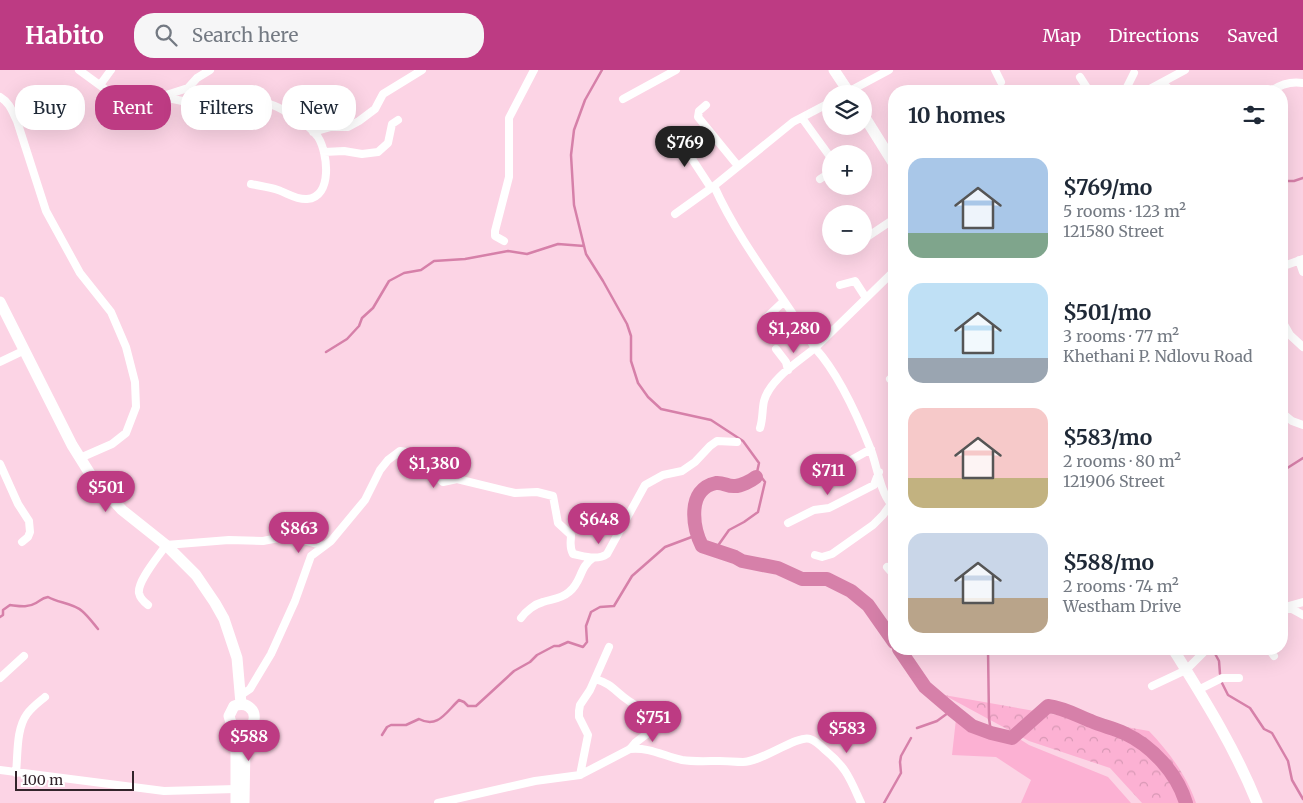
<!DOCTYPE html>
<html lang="en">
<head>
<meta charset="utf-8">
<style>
	:root { --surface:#fff; --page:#f6f6f7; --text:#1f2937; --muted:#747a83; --accent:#bd3b83 }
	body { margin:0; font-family:Merriweather,serif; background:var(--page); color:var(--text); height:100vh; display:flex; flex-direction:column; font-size:19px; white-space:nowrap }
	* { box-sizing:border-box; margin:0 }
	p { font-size:16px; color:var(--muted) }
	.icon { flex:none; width:28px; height:28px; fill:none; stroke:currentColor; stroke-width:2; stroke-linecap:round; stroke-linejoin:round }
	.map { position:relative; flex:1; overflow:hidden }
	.drawer { position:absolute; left:888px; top:15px; width:400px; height:570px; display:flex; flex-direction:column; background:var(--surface); border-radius:20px; box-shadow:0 5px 20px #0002 }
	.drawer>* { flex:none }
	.top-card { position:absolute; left:15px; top:15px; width:475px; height:45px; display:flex; gap:10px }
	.controls { position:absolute; left:822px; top:15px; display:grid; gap:10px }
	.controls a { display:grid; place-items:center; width:50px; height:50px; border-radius:50%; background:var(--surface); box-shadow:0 5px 20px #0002; font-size:25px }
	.scale { position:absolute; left:15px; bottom:12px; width:119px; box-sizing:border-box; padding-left:5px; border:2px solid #33242b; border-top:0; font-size:14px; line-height:18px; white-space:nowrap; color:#33242b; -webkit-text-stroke:4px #fff; paint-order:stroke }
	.price { position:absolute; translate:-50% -42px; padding:0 11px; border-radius:18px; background:var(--accent); color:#fff; font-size:16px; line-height:32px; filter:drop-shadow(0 1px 2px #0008) }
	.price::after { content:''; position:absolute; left:50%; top:30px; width:15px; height:11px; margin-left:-8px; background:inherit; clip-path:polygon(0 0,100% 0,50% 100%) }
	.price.active { background:#222; color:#fff }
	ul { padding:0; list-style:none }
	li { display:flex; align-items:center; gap:15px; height:125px; padding:0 20px }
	li span { display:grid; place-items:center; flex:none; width:140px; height:100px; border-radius:15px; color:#555 }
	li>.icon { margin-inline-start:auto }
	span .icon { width:60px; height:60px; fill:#fffc; stroke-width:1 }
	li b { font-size:21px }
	h2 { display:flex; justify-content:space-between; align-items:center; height:60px; padding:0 20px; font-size:21px }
	.tag { padding:0 18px; border-radius:20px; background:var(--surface); box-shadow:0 5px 20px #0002; font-size:18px; line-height:45px }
	.tag.active { background:var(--accent); color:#fff }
	header { display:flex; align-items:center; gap:30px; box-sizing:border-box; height:70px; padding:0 25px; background:var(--accent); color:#fff }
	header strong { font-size:24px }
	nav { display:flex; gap:28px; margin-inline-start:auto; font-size:18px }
	.search { width:350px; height:45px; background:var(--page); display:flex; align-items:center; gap:12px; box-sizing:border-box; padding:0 18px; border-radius:20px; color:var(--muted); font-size:19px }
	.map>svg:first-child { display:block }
</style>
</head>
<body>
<header>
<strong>Habito</strong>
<div class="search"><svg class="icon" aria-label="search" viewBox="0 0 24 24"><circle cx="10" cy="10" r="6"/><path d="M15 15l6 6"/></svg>Search here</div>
<nav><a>Map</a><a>Directions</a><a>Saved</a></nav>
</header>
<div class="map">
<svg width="1303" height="733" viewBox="0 0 1303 733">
	<defs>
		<pattern id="forest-crowns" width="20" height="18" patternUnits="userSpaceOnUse" patternTransform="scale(1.25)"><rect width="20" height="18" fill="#fcb1d3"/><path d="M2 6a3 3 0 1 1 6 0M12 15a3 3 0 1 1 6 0" fill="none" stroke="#d898b5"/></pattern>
	</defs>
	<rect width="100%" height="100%" fill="#fcd4e5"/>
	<path fill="#fcb1d3" d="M956,649c15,10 45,27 62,19l11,7 79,32 23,26h-110l10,-23 -35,-23 -44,-2z"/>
	<path fill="url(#forest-crowns)" d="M944,625l205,36c20,21 38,45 47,72h-54l-32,-35 -81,-27z"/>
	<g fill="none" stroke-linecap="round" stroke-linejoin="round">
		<path stroke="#d680a9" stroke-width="2.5" d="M602,0l-17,30 -11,30 -3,25 3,50 12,49 17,27 24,43 4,12v25l7,22 10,14 13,12 50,11 32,21 16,22 -3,14 6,1 3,4 -7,30 -14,10 -15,8 -12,17 4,5
			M1281,111h13l9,-3
			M326,282l21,-13 12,-13 3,-8 11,-10 16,-27 15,-8 17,-3 13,-9 31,-2 43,-8 19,3 31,-10 26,2
			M1281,402l22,-14
			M0,547l3,-2v-5l7,-5c9,1 18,3 26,-2 5,-3 6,-5 12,-6 10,6 25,6 34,14 6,5 11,12 16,18
			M988,579l1,69 2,15
			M1213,580l6,11 1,13
			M1221,611l7,14 22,13 14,21 8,4 16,28 4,19 11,19
			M917,658l20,-7 15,-11
			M382,665l5,-8 4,-2h15l13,-6c19,10 27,-7 40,-19l5,2 4,4h8l38,-35 16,-9 7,-7 17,-9h5l9,-4 15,5 4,-5 -1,-16 5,-14 9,-5 14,-1 18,-30 33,-29 32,-12
			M884,733l17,-30 -1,-11 1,-6 10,-18"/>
		<path stroke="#d680a9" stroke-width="14" d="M756,407c-5,4 -15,9 -21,9 -7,1 -12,-4 -19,-3 -30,6 -23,45 -14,63l33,11 7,4 36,7 24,11h25l24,12 17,14 26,37
			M899,579l26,38 27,23 20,16 19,7 21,5 36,-32c16,2 28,9 43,15 11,5 22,7 33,12 28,13 53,40 62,70"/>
		<path stroke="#fff" stroke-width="8" d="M79,0l56,41
			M995,0l6,12
			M1080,7l9,14
			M1162,13l10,8
			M100,15l11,-15
			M1125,21l9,-18
			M1146,21l39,-21
			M1271,21c10,-7 20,-10 32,-8
			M846,23l43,-23
			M163,26l25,-8 9,-10 13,-8
			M0,27c10,6 12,14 17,24l29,90 34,62 31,39 15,35 9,35 1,25 -10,26 -14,11 -32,14
			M118,29l20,1 25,-3 73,15 12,1c3,-4 6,-9 11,-10 14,-3 51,22 59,34 10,16 15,60 -11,62 -10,1 -20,-6 -29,-9 -9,-3 -18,-4 -27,-6
			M623,29l53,-29
			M706,35l-7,6 -1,6 40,49
			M802,48l29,40
			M313,62l18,-5h17l11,-6 16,-12 8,-15 39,-24
			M677,66l34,52
			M324,82l20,-1 18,3 16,-2 10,-9 4,-19 6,-4
			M820,109l11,-7
			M714,116c26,58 68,108 101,162 -17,14 -45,31 -51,53 -2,9 -1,18 -4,27
			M675,144l39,-28 79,-64 38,-20
			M864,169l30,-20
			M504,171l-9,-5v-5l14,-54v-59l25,-48
			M847,179l4,-3
			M1299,190l4,12
			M1281,197l22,-8
			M840,215l15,-4 11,17
			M1281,249l9,16 13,12
			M772,270l-7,-14 1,-8 18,-17
			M776,279l10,13 2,8
			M0,292l25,-12
			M890,309l4,-3
			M1281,342l11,9 11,4
			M0,394l18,40 11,17 1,11 -2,5 -6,5
			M844,394l27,-15
			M891,434c-11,-13 -14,-38 -20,-54 -13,-33 -33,-77 -56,-102l79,-77
			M788,453l26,-13 15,-2 45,-23 5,-13
			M815,485l7,2 10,-3 41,-29 10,-10 8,-11 3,1
			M887,497l7,8
			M148,535c-4,-3 -8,-7 -9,-12 -2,-12 20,-37 27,-48l63,-5 34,1 26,-5 35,10
			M1285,537l18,-5
			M1281,539h11l11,6
			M521,548c5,-7 14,-14 22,-16 9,-3 18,-3 26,-10 13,-10 10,-25 24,-34
			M1269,579l5,7
			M0,608l24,-22
			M595,609c18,5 20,13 34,22 13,9 18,9 28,23
			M1152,616l34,-16 21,-21
			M1198,620l24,-12h17
			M241,625l9,-6 21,-35 24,-53 16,-45 20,-15 34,-41 15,-30 8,-10 12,-9 7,1 10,6 26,24 14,-3 58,14 22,-1 16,4 5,27 13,12c0,7 -2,12 2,19 11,2 24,7 34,0l38,-69 18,-10 19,-4 13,-9 15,-16 7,-5 20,1
			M630,679c19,-2 34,7 52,11 12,2 26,1 38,1 8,0 15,1 23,1 19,0 55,-28 67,-23 6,2 11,7 15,11 22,18 25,29 36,53
			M0,700l164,21 72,-2
			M16,703c2,-19 0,-44 11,-59 5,-7 12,-12 18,-17
			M580,705l8,-40 -9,-18v-6l1,-6 10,-15 19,-43
			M438,733l97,-22 45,-6 50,-26 5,-6 27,-21"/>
		<path stroke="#fff" stroke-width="11" d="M834,0l16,24
			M864,46l30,48
			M0,232l72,143 20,32 30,33 44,35 30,30 19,28 9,16 13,39 4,46
			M1173,579c31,50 62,99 84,154
			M232,656l4,18v59
			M244,733l1,-58c2,-12 17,-29 4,-38 -5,-4 -10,-3 -15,-1l-5,10 3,10 11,4 7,-3"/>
	</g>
</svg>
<div class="controls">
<a><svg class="icon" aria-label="layers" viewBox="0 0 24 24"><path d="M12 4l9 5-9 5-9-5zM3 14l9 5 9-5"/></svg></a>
<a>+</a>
<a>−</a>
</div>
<div class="scale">100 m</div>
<b class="price active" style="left:685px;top:98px">$769</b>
<b class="price" style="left:794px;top:284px">$1,280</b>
<b class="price" style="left:434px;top:419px">$1,380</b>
<b class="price" style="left:828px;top:426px">$711</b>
<b class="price" style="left:106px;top:443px">$501</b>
<b class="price" style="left:599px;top:475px">$648</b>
<b class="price" style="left:299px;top:484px">$863</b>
<b class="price" style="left:653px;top:673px">$751</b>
<b class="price" style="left:847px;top:684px">$583</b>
<b class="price" style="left:249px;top:692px">$588</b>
<div class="top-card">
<a class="tag">Buy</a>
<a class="tag active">Rent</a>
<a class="tag">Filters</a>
<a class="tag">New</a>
</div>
<section class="drawer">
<h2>10 homes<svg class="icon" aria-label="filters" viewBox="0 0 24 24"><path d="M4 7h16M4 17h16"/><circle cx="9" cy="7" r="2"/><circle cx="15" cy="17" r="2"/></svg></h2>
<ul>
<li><span style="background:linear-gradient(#a9c7e8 75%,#7fa58c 0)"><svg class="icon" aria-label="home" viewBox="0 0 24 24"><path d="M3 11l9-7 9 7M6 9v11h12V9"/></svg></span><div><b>$769/mo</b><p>5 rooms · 123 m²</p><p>121580 Street</p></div></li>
<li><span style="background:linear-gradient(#bfe0f5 75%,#9aa5b1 0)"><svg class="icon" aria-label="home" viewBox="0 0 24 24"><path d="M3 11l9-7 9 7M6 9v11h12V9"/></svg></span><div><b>$501/mo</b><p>3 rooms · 77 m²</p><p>Khethani P. Ndlovu Road</p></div></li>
<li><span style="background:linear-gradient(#f6c9c9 70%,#c2b280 0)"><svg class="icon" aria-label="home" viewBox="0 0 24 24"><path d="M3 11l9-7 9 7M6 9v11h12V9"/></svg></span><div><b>$583/mo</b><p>2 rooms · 80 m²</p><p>121906 Street</p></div></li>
<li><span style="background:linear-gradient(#c9d6e8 65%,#b9a48a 0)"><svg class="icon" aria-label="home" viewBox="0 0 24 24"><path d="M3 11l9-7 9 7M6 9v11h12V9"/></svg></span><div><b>$588/mo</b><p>2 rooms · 74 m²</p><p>Westham Drive</p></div></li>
</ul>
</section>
</div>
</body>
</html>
